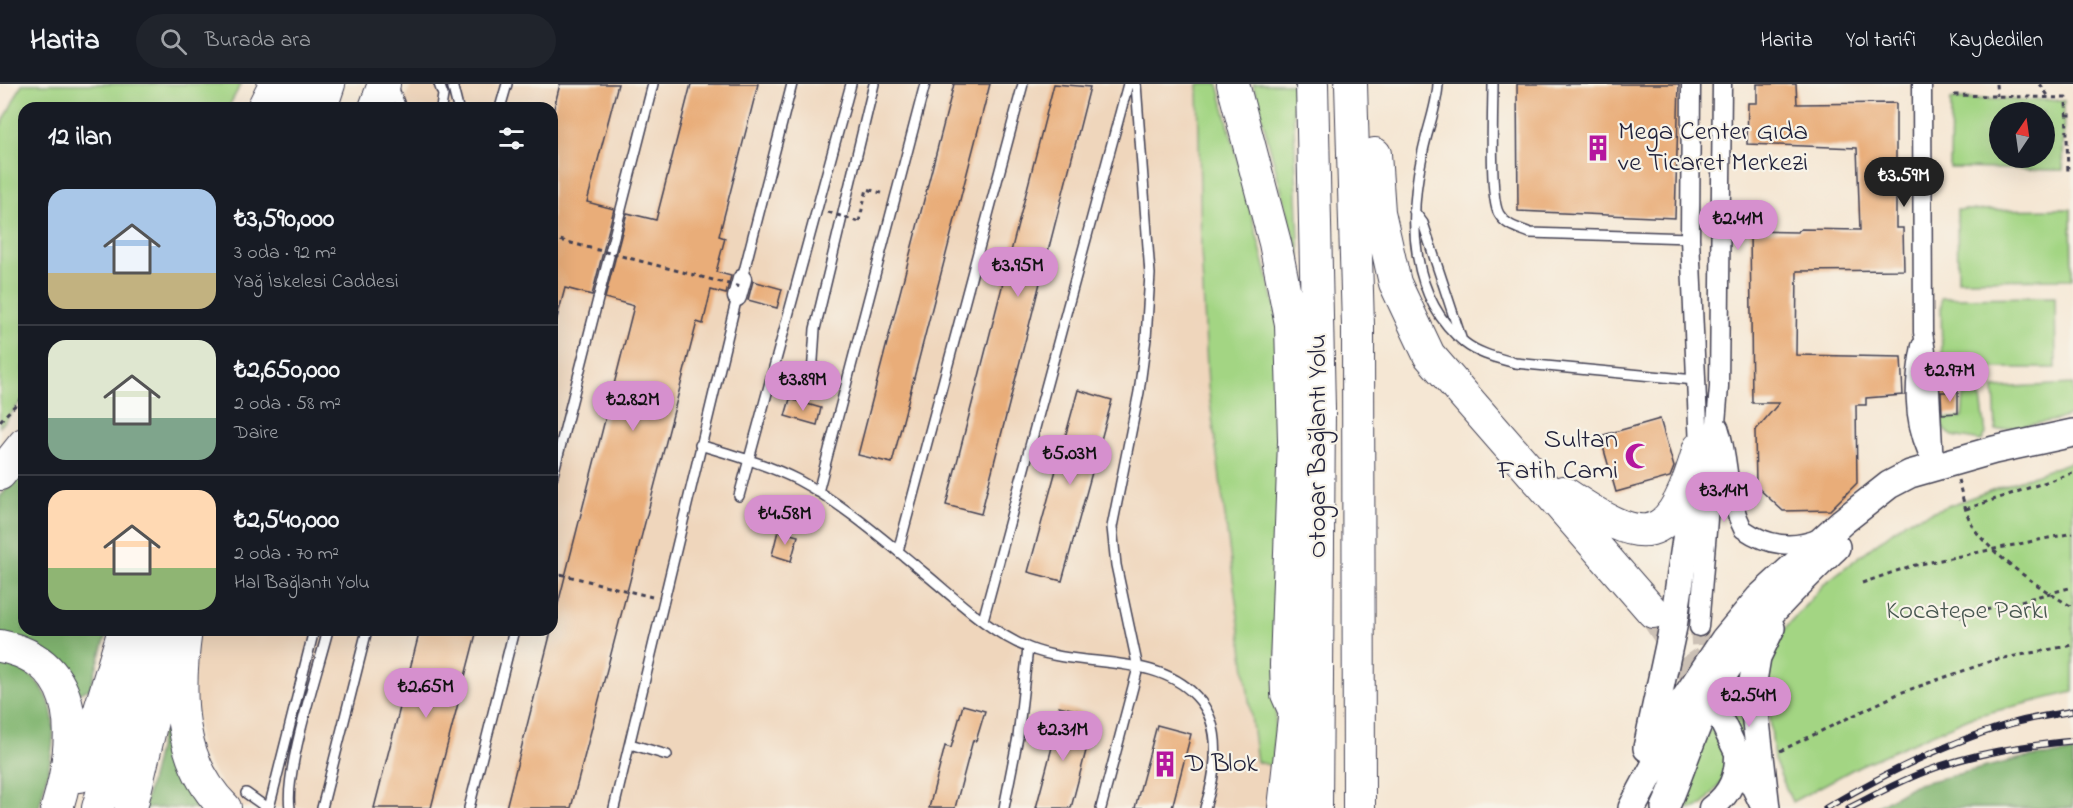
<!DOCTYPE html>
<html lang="tr">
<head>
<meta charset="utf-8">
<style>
	:root { --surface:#171b24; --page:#20242c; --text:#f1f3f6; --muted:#9ea1a6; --line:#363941; --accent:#d690ce }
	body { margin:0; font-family:"Indie Flower",sans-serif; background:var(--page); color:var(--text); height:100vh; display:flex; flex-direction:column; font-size:22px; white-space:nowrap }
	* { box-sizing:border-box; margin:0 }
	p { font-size:20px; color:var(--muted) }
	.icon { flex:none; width:33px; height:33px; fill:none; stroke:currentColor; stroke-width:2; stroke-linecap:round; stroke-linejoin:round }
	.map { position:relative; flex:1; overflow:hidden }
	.drawer { position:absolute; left:18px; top:18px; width:540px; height:534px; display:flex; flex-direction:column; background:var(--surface); border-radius:18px; box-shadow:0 6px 24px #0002 }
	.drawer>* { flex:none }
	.needle { width:39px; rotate:13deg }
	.buttons { position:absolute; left:1989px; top:18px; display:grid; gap:12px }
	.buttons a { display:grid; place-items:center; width:66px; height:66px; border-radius:50%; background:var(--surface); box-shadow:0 6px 24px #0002; font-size:30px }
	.price { position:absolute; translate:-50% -51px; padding:0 14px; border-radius:21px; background:var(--accent); color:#111; font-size:20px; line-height:39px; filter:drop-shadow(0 2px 3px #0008) }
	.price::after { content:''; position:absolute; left:50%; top:36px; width:18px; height:14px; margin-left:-9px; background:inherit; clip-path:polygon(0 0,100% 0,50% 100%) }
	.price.on { background:#222; color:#fff }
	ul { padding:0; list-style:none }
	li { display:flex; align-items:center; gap:18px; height:150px; padding:0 30px }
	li+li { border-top:2px solid var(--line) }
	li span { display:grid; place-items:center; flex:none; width:168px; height:120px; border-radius:18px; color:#555 }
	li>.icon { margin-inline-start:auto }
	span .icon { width:72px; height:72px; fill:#fffc; stroke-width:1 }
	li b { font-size:26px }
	h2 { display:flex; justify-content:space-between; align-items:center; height:72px; padding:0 30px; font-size:26px }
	header { display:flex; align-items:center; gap:36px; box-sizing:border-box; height:84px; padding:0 30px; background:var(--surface); border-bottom:2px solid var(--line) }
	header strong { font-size:28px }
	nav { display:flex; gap:33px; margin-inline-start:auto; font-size:21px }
	.search { width:420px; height:54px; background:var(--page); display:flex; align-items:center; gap:15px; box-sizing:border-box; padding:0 21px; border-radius:33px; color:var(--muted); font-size:22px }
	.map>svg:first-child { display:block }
</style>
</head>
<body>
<header>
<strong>Harita</strong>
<div class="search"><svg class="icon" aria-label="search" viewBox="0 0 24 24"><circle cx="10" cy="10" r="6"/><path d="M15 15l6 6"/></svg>Burada ara</div>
<nav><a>Harita</a><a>Yol tarifi</a><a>Kaydedilen</a></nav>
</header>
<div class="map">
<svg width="2073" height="724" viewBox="0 0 2073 724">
	<rect width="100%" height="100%" fill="#f7f3e8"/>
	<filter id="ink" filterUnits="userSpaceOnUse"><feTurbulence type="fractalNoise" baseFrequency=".0167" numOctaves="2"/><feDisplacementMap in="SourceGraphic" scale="12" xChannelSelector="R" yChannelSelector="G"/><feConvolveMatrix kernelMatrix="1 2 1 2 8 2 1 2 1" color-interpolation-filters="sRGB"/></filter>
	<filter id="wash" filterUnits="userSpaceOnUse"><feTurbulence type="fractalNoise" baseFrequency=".008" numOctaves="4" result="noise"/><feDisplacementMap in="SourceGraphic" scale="24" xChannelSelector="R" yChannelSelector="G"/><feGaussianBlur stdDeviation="1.35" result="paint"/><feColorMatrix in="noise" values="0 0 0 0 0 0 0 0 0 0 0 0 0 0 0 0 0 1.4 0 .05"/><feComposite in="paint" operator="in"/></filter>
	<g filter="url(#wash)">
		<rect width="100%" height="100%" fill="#f5e7d4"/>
		<path fill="#efd6bc" d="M412,0h786l3,166 7,136 49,376 16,4 -4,42h-1028l-7,-5 -34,-52 -6,-68 3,-53h355v-522h-151z"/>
		<path fill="#a3d583" stroke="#627c5f" stroke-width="1.5" fill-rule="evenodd" d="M22,0h219l-13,24h-204v290l-24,29v-299z
			M1198,0h20l62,241 -4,386 -3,55 -16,-4 -49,-376 -7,-136z
			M1253,0h39l8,176z
			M1951,15l113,1 -1,70 -113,-2zM2000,28h44v46h-44z
			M2071,125l1,70 -114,1 -1,-70z
			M2055,213l1,71h-114l-1,-70z
			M2073,300v30l-16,6 -61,10 -2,-42z
			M1964,312l17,1 5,37 -5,7 -28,-5 -10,-7 -2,-11h21z
			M2073,377v231l-102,25 -112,49 -67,36 -18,-42 -8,-86 17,-43 42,-48 81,-62z
			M1741,576l9,86 -46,58 -9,4h-21z"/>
		<path fill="#82b671" stroke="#526c56" stroke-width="1.5" d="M24,384v162h84l-18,59 -15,6 -75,-61v-137z
			M0,575c11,2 19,8 28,15 43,31 21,91 11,134h-39z
			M163,644l7,3 41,77h-67z
			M2073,669v55h-198l39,-23 109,-27z"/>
		<g id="blocks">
			<path fill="#e9ad79" d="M560,0h58l-31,118 27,7 -22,86 -27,-7 -9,34 -4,-1v-205z
				M691,0h67l-39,152 6,2 -9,34 15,4 -5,18 -15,-4 -8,34 -6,-2 -126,486h-65l128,-502 -29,-8 22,-85 29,7z
				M954,0h36l-98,379 -34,-8z
				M1054,0l36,3 -109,427 -35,-9z
				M1517,0h162l-4,134 -157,-7z
				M1757,0h39l1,20 99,-1v125h7l1,42 -107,1 -1,84 105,2 2,38 -37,3v7h-10l1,78 -27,27 -47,1 -27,-25 -1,-55 24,-28h-27l-2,-172 47,1 4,-3 59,1 -3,-82 -110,-4 1,-41h9z
				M753,197l29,8 -5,19 -29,-8z
				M1078,306l34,10 -50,181 -34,-9z
				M1941,308h17v21l-16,1z
				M790,315l31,9 -4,17 -32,-9z
				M1660,335l14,48 -4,10 -54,15 -16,-56z
				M778,447l20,5 -7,25 -19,-6z
				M420,546h57l-46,178h-57z
				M963,621l22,6 -9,30 -3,-1 -18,68h-26l16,-62 6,2z
				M1059,622l24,6 -8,32 12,3 -16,61h-35l20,-76 -3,-1z
				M1157,641l34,9 -19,74h-37z"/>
		</g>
	</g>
	<g filter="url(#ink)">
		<use href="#blocks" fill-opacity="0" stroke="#424052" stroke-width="1.5"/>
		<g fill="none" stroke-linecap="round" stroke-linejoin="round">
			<path stroke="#cbc0b5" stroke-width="18" stroke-dasharray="18 9" stroke-linecap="butt" d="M1699,543l3,48"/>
			<path stroke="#cbc0b5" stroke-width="32" stroke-dasharray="32 16" stroke-linecap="butt" d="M1657,533l46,69"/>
			<g stroke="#424052" stroke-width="12">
				<path id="lane" d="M439,0l4,11 -2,13
					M452,0l6,24
					M1438,0c-1,24 -12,48 -16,72 -14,63 -12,143 43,187 14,11 33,15 50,20l180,17
					M1493,0c0,23 -4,115 6,130 7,12 19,14 31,19l160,5
					M393,2l8,22
					M500,24l7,-24
					M1414,127l9,12 38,115
					M742,195l50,-195
					M811,307l4,-62 59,-245
					M700,361c33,10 67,19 98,35 45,24 85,59 124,91 33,27 67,61 107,77 52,21 126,4 167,48 29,30 20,77 9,112
					M552,395l101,-395
					M818,408l107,-408
					M739,412l112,-412
					M898,467l125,-467
					M983,536l145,-536
					M630,660l37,11
					M246,709l21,15
					M269,724l45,-178
					M290,724c-6,-36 28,-138 38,-178
					M322,724l45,-178
					M469,724l45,-178
					M614,724l123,-511
					M1004,724l14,-71 10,-89
					M1101,724l37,-140 -22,-103 -4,-38 27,-135 7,-53 4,-65 -14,-190"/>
			</g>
			<g stroke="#424052" stroke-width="21">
				<path id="street" d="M1691,0l-1,154 9,210
					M1922,0l1,248 6,40 5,94
					M737,213l5,-18
					M1921,262c-7,36 -9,70 6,105
					M1719,343c12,36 6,66 24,102 25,17 49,20 77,9
					M1699,543l20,-240 3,-303"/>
			</g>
			<g stroke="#424052" stroke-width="27">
				<path id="secondary" d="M1723,640l40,82
					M1711,724c20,-14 27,-33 26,-57"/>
			</g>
			<g stroke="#424052" stroke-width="30">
				<path id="primary" d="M1647,664l26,-121 22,-148
					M1632,724l23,-43 19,-50 50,-75 35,-42 83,-76 47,-37 21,-11 84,-24 79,-17
					M1665,724c18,-39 28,-81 49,-118 30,-54 79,-101 122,-143
					M1766,724l-14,-121 5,-30 14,-29"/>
			</g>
			<g stroke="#424052" stroke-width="34">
				<path id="highway" d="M1233,0l42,159 16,81 3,117 -8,224 1,29 8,18
					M1312,0l7,325 -3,399
					M1351,0l7,242 1,482
					M263,24l12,-24
					M294,24l8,-24
					M321,24l8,-24
					M375,24l9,-24
					M1375,70l4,58 16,71 34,72 224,257
					M0,390l24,-30
					M1563,408c82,56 107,58 136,-44
					M186,546c-9,62 -9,131 39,178
					M0,562c85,16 76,99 57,162
					M80,692l44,-146
					M98,724l51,-178
					M131,724l39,-162
					M1284,724l13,-118"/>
			</g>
			<path stroke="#424052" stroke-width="3" stroke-dasharray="4.5 4.5" stroke-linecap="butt" d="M1996,0l1,12
				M2040,0l9,13
				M1954,11l112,3 2,77
				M2067,31h6
				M859,138l8,-33 18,5
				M0,337l24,-25
				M1958,396c4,13 6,28 12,41 12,28 76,72 103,86
				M1966,425l107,-36
				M552,488l100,25
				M1862,499l49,-17 162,-33
				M1960,533l113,-30
				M1780,667l120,-58 94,-33 79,-15"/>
			<use href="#lane" stroke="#fff" stroke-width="9"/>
			<use href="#street" stroke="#fff" stroke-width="18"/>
			<use href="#secondary" stroke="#fff" stroke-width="24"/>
			<use href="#primary" stroke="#fff" stroke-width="27"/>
			<use href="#highway" stroke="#fff" stroke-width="32"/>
			<g stroke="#22223b" stroke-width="7">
				<path id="rail" d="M1826,724c58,-34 119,-65 184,-84 20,-6 42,-9 63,-13
					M1849,724c24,-12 49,-26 75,-36 48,-19 98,-26 149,-31"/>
			</g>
			<use href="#rail" stroke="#f7f3e8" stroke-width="4.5" stroke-dasharray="14" stroke-linecap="butt"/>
			<path stroke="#424052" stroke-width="3" stroke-dasharray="4.5 4.5" stroke-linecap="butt" d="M828,128l31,10
				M552,154l188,49"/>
		</g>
	</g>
	<defs>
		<g id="building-bare" transform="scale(2.07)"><path d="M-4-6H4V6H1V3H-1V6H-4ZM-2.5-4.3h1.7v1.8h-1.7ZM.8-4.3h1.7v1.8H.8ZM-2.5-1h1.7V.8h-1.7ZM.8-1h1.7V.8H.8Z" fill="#b5179e" stroke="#f7f3e8" stroke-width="2.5" paint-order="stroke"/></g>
		<g id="mosque-bare" transform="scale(2.07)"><path d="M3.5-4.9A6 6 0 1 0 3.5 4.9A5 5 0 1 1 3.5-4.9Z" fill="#b5179e" stroke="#f7f3e8" stroke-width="2.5" paint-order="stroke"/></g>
	</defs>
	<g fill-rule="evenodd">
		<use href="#building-bare" x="1598" y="64"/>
		<use href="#mosque-bare" x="1638" y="372"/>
		<use href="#building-bare" x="1165" y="680"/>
	</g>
	<g text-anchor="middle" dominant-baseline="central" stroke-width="4.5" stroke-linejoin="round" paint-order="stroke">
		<g font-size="27" fill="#22223b" stroke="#f7f3e8" text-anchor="start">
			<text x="1618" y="48">Mega Center Gıda<tspan x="1618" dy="31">ve Ticaret Merkezi</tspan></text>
			<text x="1618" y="356" text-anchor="end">Sultan<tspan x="1618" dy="31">Fatih Cami</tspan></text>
			<text x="1185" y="680">D Blok</text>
		</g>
		<g font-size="27" fill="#22223b" stroke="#f7f3e8">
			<text transform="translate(1318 362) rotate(-90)">Otogar Bağlantı Yolu</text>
		</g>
		<g font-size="27" fill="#495851" stroke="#f7f3e8">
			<text x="1967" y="527">Kocatepe Parkı</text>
		</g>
	</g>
</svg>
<div class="buttons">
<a><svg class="needle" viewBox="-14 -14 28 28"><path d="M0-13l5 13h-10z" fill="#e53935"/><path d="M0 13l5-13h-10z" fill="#9ea1a6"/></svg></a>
</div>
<b class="price on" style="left:1904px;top:124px">₺3.59M</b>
<b class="price" style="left:1738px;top:167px">₺2.41M</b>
<b class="price" style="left:1018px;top:214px">₺3.95M</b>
<b class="price" style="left:1950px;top:319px">₺2.97M</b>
<b class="price" style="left:803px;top:328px">₺3.89M</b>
<b class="price" style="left:633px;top:348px">₺2.82M</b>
<b class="price" style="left:1070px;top:402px">₺5.03M</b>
<b class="price" style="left:1724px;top:439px">₺3.14M</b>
<b class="price" style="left:785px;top:462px">₺4.58M</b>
<b class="price" style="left:426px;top:635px">₺2.65M</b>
<b class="price" style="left:1749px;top:644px">₺2.54M</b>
<b class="price" style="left:1063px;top:678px">₺2.31M</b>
<section class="drawer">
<h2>12 ilan<svg class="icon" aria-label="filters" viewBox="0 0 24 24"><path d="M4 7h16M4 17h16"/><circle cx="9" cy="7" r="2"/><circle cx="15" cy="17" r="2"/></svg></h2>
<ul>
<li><span style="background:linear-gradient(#a9c7e8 70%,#c2b280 0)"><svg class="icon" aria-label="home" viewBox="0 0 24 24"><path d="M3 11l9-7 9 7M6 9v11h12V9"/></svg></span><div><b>₺3,590,000</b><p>3 oda · 92 m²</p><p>Yağ İskelesi Caddesi</p></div></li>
<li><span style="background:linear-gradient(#dfe7d0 65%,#7fa58c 0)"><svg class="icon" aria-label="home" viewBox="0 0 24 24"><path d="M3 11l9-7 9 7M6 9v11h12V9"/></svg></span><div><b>₺2,650,000</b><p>2 oda · 58 m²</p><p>Daire</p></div></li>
<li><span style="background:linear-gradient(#ffd9b3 65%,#8fb573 0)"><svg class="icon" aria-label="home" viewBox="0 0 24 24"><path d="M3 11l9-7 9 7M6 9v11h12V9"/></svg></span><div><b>₺2,540,000</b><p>2 oda · 70 m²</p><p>Hal Bağlantı Yolu</p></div></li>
</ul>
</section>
</div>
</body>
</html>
